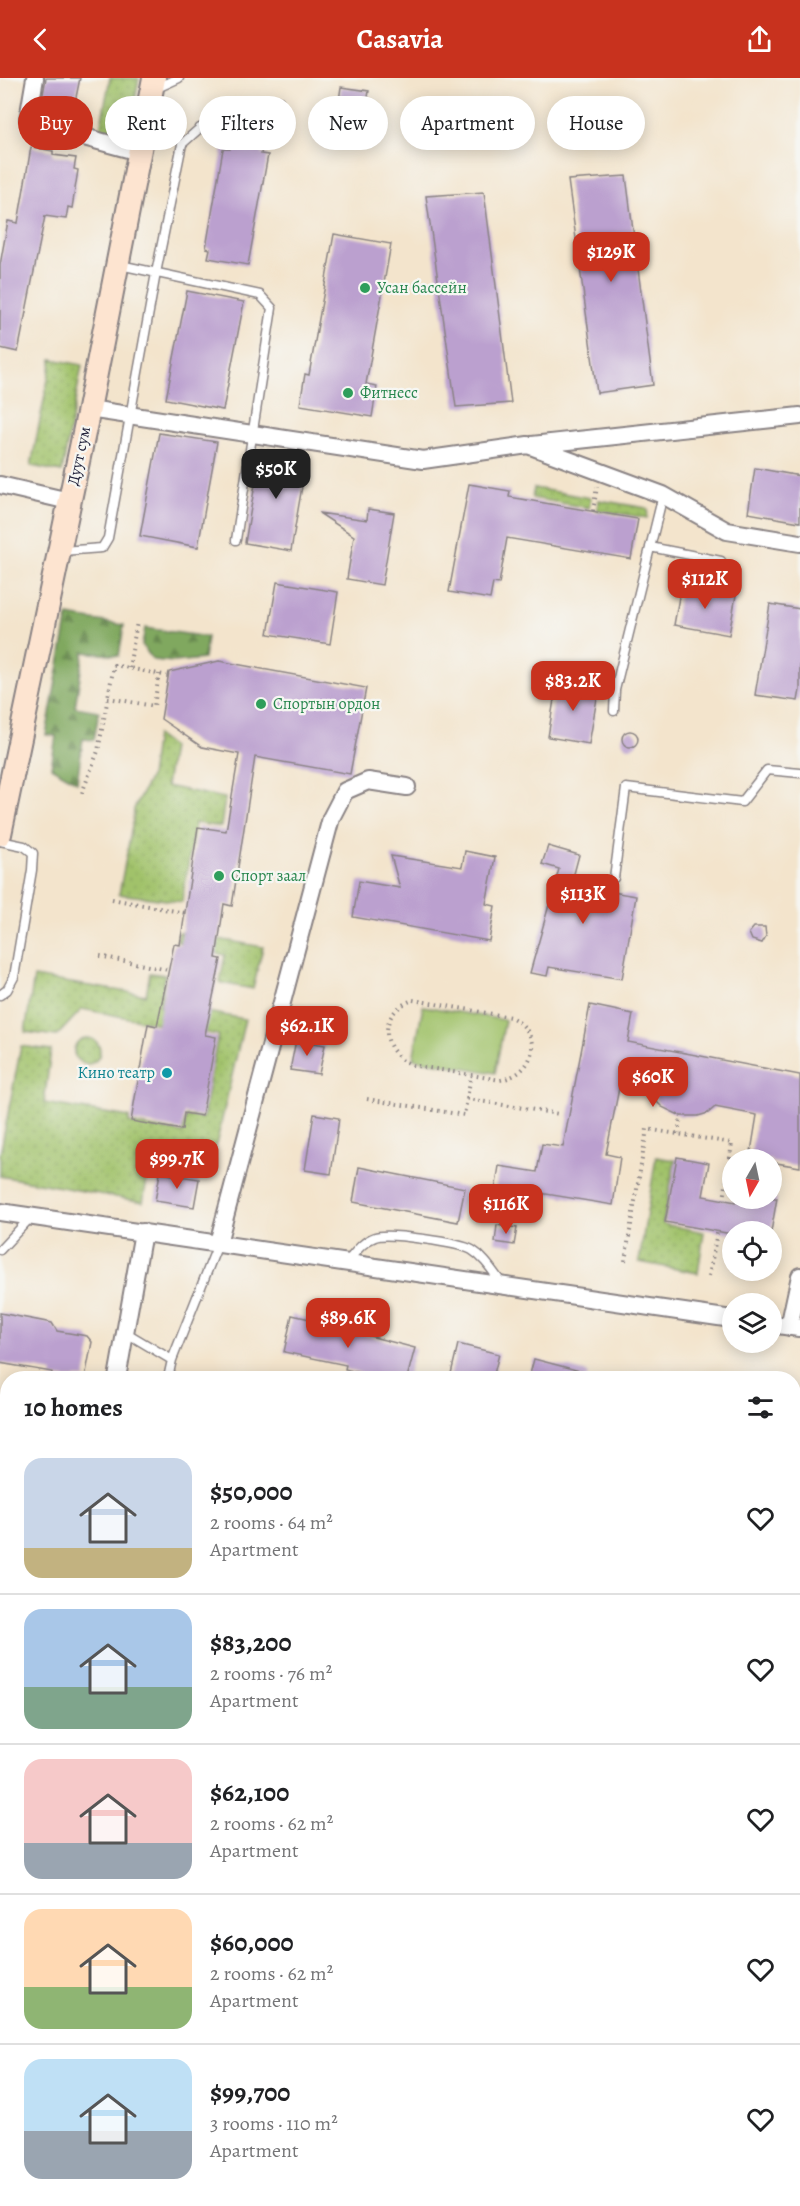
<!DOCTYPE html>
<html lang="en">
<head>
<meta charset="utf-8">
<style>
	:root { --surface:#fff; --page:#f2f2f2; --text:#202124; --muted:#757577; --line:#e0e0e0; --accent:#c8321e }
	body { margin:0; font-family:Alegreya,serif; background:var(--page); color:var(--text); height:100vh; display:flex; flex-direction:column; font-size:22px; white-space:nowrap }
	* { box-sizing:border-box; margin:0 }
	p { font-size:20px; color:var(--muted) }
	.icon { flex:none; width:33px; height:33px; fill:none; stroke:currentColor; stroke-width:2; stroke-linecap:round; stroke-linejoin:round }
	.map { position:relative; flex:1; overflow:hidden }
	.drawer { position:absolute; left:0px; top:1293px; width:801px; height:836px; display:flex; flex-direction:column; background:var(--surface); border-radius:24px 24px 0 0; box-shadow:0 3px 15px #0003 }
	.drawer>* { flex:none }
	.hud { position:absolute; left:18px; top:18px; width:765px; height:54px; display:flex; gap:12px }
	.needle { width:39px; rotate:189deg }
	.tools { position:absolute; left:722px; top:1071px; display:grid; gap:12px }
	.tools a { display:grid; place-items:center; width:60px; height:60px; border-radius:50%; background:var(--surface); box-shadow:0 3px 15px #0003; font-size:30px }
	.price { position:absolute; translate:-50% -51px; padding:0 14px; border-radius:12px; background:var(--accent); color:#fff; font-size:20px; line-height:39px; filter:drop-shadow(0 2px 3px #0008) }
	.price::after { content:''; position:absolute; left:50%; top:36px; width:18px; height:14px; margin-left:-9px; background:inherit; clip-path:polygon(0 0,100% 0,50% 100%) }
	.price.selected { background:#222; color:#fff }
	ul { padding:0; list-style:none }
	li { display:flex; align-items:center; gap:18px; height:150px; padding:0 24px }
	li+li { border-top:2px solid var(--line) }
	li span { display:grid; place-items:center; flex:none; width:168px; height:120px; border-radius:18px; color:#555 }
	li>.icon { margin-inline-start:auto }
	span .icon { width:72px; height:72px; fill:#fffc; stroke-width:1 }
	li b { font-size:26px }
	h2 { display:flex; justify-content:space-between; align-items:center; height:72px; padding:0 24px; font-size:26px }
	.tag { padding:0 21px; border-radius:27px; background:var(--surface); box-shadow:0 3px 15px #0003; font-size:21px; line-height:54px }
	.tag.selected { background:var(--accent); color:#fff }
	header { display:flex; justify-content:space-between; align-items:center; height:78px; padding:0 24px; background:var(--accent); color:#fff; font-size:27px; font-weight:700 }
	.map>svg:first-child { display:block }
</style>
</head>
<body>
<header><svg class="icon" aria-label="back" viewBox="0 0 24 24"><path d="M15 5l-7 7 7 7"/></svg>Casavia<svg class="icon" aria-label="share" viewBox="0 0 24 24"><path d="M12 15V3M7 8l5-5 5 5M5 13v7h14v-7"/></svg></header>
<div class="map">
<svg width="800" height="2128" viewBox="0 0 800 2128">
	<defs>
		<pattern id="grass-dots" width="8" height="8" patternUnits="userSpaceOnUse" patternTransform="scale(1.5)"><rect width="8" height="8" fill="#a1c26b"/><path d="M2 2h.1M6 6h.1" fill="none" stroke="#8aa65e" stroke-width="1.8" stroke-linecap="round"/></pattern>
		<pattern id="forest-firs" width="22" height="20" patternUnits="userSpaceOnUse" patternTransform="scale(1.5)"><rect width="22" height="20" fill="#80a85f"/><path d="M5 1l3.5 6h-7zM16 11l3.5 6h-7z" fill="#688850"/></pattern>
	</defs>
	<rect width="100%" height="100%" fill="#f6f6f2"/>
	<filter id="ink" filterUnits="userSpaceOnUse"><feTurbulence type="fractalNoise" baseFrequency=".0167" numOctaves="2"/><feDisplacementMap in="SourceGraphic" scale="12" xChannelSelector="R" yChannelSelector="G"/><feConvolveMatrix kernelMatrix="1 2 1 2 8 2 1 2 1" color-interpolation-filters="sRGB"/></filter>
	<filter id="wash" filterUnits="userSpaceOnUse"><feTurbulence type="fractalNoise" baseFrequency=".008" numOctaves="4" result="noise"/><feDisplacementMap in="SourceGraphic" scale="24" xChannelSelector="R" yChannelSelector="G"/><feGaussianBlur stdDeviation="1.35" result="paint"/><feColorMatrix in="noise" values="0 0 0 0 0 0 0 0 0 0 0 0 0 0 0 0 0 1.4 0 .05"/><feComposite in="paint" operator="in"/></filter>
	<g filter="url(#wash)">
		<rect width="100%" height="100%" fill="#f3e4cc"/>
		<path fill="url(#grass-dots)" stroke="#627253" stroke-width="1.5" d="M110,0h29l-10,57 -29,-5z
			M52,281l30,6 -20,107 -31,-6z
			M534,410l57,10 -2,10 -57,-10z
			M599,422l47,8 2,2 -1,8 -50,-8z
			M156,657l16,12 -6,39 59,12 -4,29 -26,-4 -13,79 -63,-8 14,-73 1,-12 16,-32z
			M179,854l84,15 -10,42 -33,-6 5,-28 -25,-5v-4l-23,-4z
			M150,895l15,2 -5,31 26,5 1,-3 58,11 -33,144c-18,-1 -54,-12 -63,11 -3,8 -4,19 -6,28l-143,-26v-21l21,-109 30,4 -7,53 85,14v6l54,10 3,-17 17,2 15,-83 -136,-26 -25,27 -32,-4 9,-55 112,18z
			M74 973a13 13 0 1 1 26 0a13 13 0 1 1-26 0Z
			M656,1079l19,3 -12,64 41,8 -6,41 -59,-11z"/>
		<path fill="url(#forest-firs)" stroke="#51654d" stroke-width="1.5" d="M68,538l56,9 -5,31 -35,-4 -9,55 24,4 -5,29 -11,-1 -6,43 -26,-15 5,-31 -10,-1z
			M145,550l62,9 -3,22 -30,3 -21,-2 -11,-15z
			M794,2035l6,3v90h-294l5,-7h283z"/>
		<path fill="#a1c26b" stroke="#627253" stroke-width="1.5" d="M423,928l82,14 -10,53 -82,-14z"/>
		<g id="blocks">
			<path fill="#bba0cf" d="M46,0h34l-8,39 -32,-7z
				M341,9l28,4 -8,48 -27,-4z
				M231,58l32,5 -2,13 7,1 -20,110 -40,-7 2,-9 -4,-1 17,-99h7z
				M31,69l22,4v4l23,3 -2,11 4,1 -6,38 -4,-1 -2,12 -21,-3 -27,136 -18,-4v-83l8,-44 10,2z
				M626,98l27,209 -56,8 -29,-213z
				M484,114l27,211 -55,4 -30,-211z
				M334,156l57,10 -25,140 11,2 -5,31 -72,-12 5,-31 4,1z
				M187,213l57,11 -21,108 -57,-11z
				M159,355l58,9 -19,105 -58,-11z
				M261,371l46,8 -16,94 -46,-8z
				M755,390l45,8v46l-52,-9z
				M469,406l41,7 -1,6 129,22 -7,40 -124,-21 -8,46 -6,-1 -3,16 -41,-7z
				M368,431l26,4 -12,72 -35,-6 7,-43 -35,-23 48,7z
				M277,504l61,10 -8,52 -62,-10z
				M681,508l55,9 -7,40 -55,-10z
				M770,526l30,5v81l-2,11 -43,-6z
				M219,583l147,27 -16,86 -95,-17 -23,149 -8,-2 -8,54 5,1 -16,76 11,2 -14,79 -18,-3 -2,17 -51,-9 17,-97 9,2 17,-82 6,1 18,-118 28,4 13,-77 -37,-7 -41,-28 8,-47z
				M557,603l42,6 -10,57 -41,-7z
				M622 661a8 8 0 1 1 16 0a8 8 0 1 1-16 0Z
				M548,768l31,9 -8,30 65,11 -14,83 -73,-12 -2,9 -17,-3 29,-104 -17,-5z
				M465,773l30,6 -9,47 9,2 -6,35 -136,-24 6,-36 41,7 -9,-32 71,11z
				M754,849h11l1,9 -4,7 -10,-3 -3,-7z
				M590,927l43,9 -5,28 172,33v92l-29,-5v-2l-21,-2 7,-43 -42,-8 -7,6 -10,3h-17l-19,-9 -5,-5 -2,-7 -36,-7 -13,66 14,3 -7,48 -91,-15 -1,5 -26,-4 4,-25 38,6 5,-28 21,3z
				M296,962l29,5 -6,29 -29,-4z
				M314,1036l25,4 -8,56 -26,-4z
				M677,1079l32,6 -6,33 38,7 1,-5h35l-6,34h-39v2l-67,-12z
				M359,1089l106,21 -7,34 -105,-20z
				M160,1095l39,6 -5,28 -39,-6z
				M497,1147l20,3 -3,17 -19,-3z
				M0,1235l52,10 5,8 30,5 5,6 -7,36h-34l1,-6 -52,-9z
				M292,1237l44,10 -1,2 80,21 -8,30h-25l-37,-9 1,-4 -62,-13z
				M458,1266l41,10 -6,24h-43z
				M534,1281l54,14 -1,5h-58z"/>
		</g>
	</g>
	<g filter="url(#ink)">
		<use href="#blocks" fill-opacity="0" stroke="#8a8384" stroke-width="1.5"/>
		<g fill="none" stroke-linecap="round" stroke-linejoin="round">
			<g stroke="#8a8384" stroke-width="11">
				<path id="lane" d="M155,11l24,-11
					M120,187l140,30 12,13 -36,232
					M650,469l71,14
					M62,473l40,-3 6,-10 48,-265 26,-129 18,-16 79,-27
					M614,633l1,-21 48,-195
					M0,763l24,5 9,7 -1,17 -18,107 -7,13 -7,5
					M614,800l12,-90 116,14 25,-32 33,3
					M0,1172l31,-33
					M347,1184c8,-9 16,-21 28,-25 12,-5 85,6 97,13 13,8 21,22 31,35
					M125,1254l47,28 -4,18
					M172,1282l46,-116
					M800,1366l-3,16 3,29
					M0,1661l8,-41
					M0,1886l8,-26
					M0,1967l8,2
					M0,2028l8,13
					M0,2086l8,-27
					M205,2121l23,7
					M47,2128v-7
					M244,2128l18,-3 5,-4"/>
			</g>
			<g stroke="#8a8384" stroke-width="20">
				<path id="street" d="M35,0l-7,41 5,4 106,29
					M89,331l334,51 105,-15 135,50 64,36 73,12
					M532,367l268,-29
					M0,407l69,16
					M0,1134l732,107
					M218,1165l113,-425 14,-27 23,-10 39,6
					M771,1246l28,4
					M789,1249l11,-51
					M117,1300l26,-146
					M0,1680h8
					M794,1698l6,-9
					M338,2128l5,-7
					M481,2128l5,-7"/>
			</g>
			<g stroke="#8a8384" stroke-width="26">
				<path id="secondary" d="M0,756l89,-425 65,-331"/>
			</g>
			<path stroke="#8a8384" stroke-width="4" stroke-dasharray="1.5 4.5" stroke-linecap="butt" d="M593,433l4,-24
				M129,590l8,-46
				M108,620l46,8 5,-32
				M82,715l16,-42 16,-86 54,11
				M112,821l73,14
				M100,878l68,14
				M413,922l97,17c35,16 26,57 -10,63l-88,-15c-33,-14 -34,-53 1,-65z
				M367,1021l97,16 3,-16 92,15
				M467,1021l4,-24
				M678,1056l3,-18
				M625,1183l22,-132 85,14 -8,57
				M709,1198l8,-44
				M794,1484l6,2
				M794,1519l6,-27"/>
			<use href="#lane" stroke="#fff" stroke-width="8"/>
			<use href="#street" stroke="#fff" stroke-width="16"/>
			<use href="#secondary" stroke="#fde4d0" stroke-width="22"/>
		</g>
	</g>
	<g fill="#2e9e5b" stroke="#f6f6f2" stroke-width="2">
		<circle cx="365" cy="210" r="6"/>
		<circle cx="348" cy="315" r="6"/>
		<circle cx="261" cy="626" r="6"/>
		<circle cx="219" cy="798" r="6"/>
	</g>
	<circle fill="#0f9aa8" stroke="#f6f6f2" stroke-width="2" cx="167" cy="995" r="6"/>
	<g text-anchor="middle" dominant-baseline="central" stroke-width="4.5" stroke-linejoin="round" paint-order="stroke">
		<g font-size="16" fill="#27864d" stroke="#f6f6f2" text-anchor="start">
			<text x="377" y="210">Усан бассейн</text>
			<text x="360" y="315">Фитнесс</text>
			<text x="273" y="626">Спортын ордон</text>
			<text x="231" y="798">Спорт заал</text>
		</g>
		<g font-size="16" fill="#22223b" stroke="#f6f6f2">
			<text transform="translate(79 378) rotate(-78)">Дуут сум</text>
		</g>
		<g font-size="16" fill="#0d838f" stroke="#f6f6f2" text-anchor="end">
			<text x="155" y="995">Кино театр</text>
		</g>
	</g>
</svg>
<div class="tools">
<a><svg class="needle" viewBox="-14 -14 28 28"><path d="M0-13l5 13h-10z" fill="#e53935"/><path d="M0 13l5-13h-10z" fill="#757577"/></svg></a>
<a><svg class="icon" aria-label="locate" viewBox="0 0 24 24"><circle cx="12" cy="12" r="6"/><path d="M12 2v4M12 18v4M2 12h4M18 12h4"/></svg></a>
<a><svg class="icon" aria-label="layers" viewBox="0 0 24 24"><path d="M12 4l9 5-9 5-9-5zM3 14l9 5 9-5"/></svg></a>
</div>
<b class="price" style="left:611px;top:205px">$129K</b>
<b class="price selected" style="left:276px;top:422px">$50K</b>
<b class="price" style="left:705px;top:532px">$112K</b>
<b class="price" style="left:573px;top:634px">$83.2K</b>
<b class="price" style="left:583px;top:847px">$113K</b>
<b class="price" style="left:307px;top:979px">$62.1K</b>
<b class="price" style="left:653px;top:1030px">$60K</b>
<b class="price" style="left:177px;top:1112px">$99.7K</b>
<b class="price" style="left:506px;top:1157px">$116K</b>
<b class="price" style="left:348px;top:1271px">$89.6K</b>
<div class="hud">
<a class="tag selected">Buy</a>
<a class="tag">Rent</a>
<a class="tag">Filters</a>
<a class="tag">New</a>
<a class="tag">Apartment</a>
<a class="tag">House</a>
</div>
<section class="drawer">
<h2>10 homes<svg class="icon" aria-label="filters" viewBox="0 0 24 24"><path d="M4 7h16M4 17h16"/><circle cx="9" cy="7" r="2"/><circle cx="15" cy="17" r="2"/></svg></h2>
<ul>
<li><span style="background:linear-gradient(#c9d6e8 75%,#c2b280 0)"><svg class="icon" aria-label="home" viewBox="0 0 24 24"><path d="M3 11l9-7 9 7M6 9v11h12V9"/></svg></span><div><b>$50,000</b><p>2 rooms · 64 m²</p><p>Apartment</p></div><svg class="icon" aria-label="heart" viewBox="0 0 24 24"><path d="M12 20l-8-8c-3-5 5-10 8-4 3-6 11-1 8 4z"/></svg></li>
<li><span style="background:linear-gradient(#a9c7e8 65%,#7fa58c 0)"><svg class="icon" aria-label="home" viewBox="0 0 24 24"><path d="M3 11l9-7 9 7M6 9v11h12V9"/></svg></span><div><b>$83,200</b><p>2 rooms · 76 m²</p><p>Apartment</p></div><svg class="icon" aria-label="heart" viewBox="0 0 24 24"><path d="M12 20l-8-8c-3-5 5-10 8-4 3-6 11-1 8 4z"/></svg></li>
<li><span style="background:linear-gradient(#f6c9c9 70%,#9aa5b1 0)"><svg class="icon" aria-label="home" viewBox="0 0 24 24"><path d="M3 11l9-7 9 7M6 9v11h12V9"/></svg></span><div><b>$62,100</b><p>2 rooms · 62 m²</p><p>Apartment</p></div><svg class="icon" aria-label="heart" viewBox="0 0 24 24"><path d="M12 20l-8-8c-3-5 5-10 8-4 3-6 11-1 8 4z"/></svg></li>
<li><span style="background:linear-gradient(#ffd9b3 65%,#8fb573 0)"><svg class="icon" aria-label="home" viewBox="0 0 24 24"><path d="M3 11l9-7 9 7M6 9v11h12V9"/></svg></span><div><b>$60,000</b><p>2 rooms · 62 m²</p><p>Apartment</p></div><svg class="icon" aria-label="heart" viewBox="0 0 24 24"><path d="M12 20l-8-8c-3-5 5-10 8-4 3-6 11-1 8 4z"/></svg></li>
<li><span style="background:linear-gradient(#bfe0f5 60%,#9aa5b1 0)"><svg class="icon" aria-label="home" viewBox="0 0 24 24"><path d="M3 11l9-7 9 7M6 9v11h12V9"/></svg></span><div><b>$99,700</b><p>3 rooms · 110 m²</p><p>Apartment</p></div><svg class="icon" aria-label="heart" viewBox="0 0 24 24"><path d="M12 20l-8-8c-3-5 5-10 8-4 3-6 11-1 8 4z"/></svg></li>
</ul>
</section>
</div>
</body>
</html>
